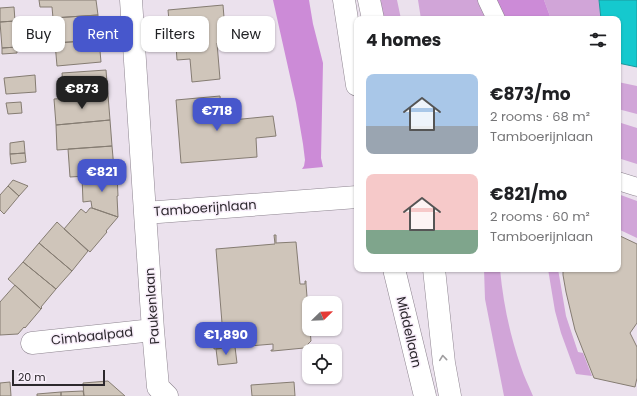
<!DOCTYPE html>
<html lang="en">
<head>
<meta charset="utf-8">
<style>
	:root { --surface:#fff; --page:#f2f2f2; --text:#202124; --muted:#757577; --accent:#4757cc }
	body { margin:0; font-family:Poppins,sans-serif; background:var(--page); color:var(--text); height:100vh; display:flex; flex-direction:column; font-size:15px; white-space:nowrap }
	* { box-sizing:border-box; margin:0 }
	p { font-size:13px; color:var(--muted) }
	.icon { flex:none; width:22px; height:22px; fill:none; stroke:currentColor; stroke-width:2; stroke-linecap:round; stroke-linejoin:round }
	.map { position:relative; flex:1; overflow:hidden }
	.sheet { position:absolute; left:354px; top:16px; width:267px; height:256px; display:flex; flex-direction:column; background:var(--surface); border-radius:8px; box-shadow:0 1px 3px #0004 }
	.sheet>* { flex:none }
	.guide { position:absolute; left:12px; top:16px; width:282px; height:36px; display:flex; gap:8px }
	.needle { width:26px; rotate:67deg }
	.fabs { position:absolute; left:302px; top:296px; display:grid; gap:8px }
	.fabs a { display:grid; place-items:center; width:40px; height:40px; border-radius:8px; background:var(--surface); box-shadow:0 1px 3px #0004; font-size:20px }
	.scale { position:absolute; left:12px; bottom:10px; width:93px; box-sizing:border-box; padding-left:4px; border:2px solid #2c282d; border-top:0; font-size:11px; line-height:14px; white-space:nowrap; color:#2c282d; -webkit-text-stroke:3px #f8eefa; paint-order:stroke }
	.price { position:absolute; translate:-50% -34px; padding:0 9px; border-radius:8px; background:var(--accent); color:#fff; font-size:13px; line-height:26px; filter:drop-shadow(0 1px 2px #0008) }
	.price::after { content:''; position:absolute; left:50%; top:24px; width:12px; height:9px; margin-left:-6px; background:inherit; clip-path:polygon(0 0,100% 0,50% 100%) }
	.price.selected { background:#222; color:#fff }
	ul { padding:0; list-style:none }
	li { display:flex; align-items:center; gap:12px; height:100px; padding:0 12px }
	li span { display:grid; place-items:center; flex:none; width:112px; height:80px; border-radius:8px; color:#555 }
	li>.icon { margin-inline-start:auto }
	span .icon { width:48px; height:48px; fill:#fffc; stroke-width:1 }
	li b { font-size:17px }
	h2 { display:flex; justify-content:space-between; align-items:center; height:48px; padding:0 12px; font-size:17px }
	.chip { padding:0 14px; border-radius:8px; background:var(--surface); box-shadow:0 1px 3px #0004; font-size:14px; line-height:36px }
	.chip.selected { background:var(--accent); color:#fff }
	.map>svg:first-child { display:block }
</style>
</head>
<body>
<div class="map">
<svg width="637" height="396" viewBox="0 0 637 396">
	<rect width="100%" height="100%" fill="#ebe1ed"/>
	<path fill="#d1a5d8" d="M380,0h17l4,19h-17z
		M418,0h62l9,19h-68z
		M544,0h55l2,19h-50z
		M618,82l19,4v28l-19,-5z
		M618,122l19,6v36l-19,-6z
		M618,194l19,7v37l-19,-9z
		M484,269h16c3,33 10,67 21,98 3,10 8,19 12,29h-29l-19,-97z
		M548,269h10l8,47 12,36 5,1 9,23 -16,-2 -15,-41 -6,-22z"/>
	<path fill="#cc8bd7" d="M273,0h36l4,24 10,39 -2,95 2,9 -21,2 2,-3 1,-6 -2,-16 -7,-41z
		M495,0h49l7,19h-48z"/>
	<path fill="#15c9ce" stroke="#1c999e" d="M599,0h38v67l-19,-4v-44h-17z"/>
	<path fill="#cfc5ba" stroke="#857c72" d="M39,0h57l2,15 -45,3 -1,-11h-12z
		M223,5l3,37 -9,1 3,36 -28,3 -2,-23 -13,1 -2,-29h-5l-2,-21z
		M14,7l1,14 -15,1v-14z
		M98,15l1,25 -44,3 -2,-25z
		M15,21l2,26 -15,1 -2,-26z
		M99,40l2,22 -44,4 -2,-23z
		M17,47v6l-15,1v-6z
		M106,70l2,25 -44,3 -2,-25z
		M35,75l1,17 -30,2 -2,-16z
		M108,95l2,25 -54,5 -2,-26z
		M220,96l2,25 51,-5 3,20 -20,2 1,19 -76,6 -5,-63z
		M21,102l1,11 -14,1 -2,-11z
		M110,120l2,26 -55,4 -1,-25z
		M24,141l1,12 -15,1v-11z
		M112,146l2,23h2l1,5 -47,3 -2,-28z
		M25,153l1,9 -15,2 -1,-10z
		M117,174l1,22h-1l1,21 -26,-9 -1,-7 -8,1 -1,-26z
		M13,180l15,6 -9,10 -11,-10z
		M8,186l11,10 -15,18 -4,-4v-15z
		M90,208h2l26,9 -12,14 1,1 -17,20 -26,-23 17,-20 5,4z
		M57,222l31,29 -16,20 -33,-28z
		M274,235h2v8l20,-1 4,42h5v-3h1v3l3,38h-4v6h4v1h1l1,12 -7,7 -31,3h-2v-1h2v-6l-59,5 -2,-25 10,-1 -6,-74 59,-5z
		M618,235l19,9v79l-7,10 7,14v31l-2,9 -41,-9 -10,-25 -9,-23 -9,-38 -3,-17v-6h55z
		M39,243l33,28 -16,18 -33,-27z
		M23,262l33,27 -15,18 1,1 -1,1 -33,-30z
		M15,285l26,24 -16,19 -1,-1 -6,7 -18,1v-33z
		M235,347l2,16 -19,2 -2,-16z
		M108,381l17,15h-41l-1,-13z
		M10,382l1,14h-11v-13z
		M294,382l1,14h-43l-1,-11z
		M83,391l1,5h-23v-4z
		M61,392v4h-24v-2z"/>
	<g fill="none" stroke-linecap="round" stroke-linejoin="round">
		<g stroke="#8e8590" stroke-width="19">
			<path id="service" d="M487,0l9,19
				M618,181l19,6"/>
		</g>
		<g stroke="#8e8590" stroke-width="23">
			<path id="minor" d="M131,0l14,213 212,-16
				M145,213l8,117 5,57 9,9
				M32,343l121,-13"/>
		</g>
		<g stroke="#8e8590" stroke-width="23">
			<path id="secondary" d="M344,0l13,85
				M369,0l4,19
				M394,269l31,127
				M434,269l10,94 6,33"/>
		</g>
		<use href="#service" stroke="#fff" stroke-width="18"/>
		<use href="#minor" stroke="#fff" stroke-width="22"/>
		<use href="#secondary" stroke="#fff" stroke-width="22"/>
	</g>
	<defs><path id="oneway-chevron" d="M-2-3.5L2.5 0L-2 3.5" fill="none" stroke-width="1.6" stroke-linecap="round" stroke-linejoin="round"/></defs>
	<use stroke="#a09ea0" href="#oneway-chevron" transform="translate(443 358) rotate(-96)"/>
	<g text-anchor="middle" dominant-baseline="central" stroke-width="3" stroke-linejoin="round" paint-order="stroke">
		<g font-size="13" fill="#2c282d" stroke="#f8eefa">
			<text transform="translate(205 208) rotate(-4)">Tamboerijnlaan</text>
			<text transform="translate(152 306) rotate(-94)">Paukenlaan</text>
			<text transform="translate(409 332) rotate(77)">Middellaan</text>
			<text transform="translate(92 336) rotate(-6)">Cimbaalpad</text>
		</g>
	</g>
</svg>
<div class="fabs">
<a><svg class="needle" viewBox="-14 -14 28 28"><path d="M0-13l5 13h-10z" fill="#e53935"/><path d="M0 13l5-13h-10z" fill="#757577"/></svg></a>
<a><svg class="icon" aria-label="locate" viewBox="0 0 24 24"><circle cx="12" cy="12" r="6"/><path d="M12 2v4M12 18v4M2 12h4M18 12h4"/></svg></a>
</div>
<div class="scale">20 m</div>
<b class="price selected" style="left:82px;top:110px">€873</b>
<b class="price" style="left:217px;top:132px">€718</b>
<b class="price" style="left:102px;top:193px">€821</b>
<b class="price" style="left:226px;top:356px">€1,890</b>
<div class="guide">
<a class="chip">Buy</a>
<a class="chip selected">Rent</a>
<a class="chip">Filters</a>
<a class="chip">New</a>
</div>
<section class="sheet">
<h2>4 homes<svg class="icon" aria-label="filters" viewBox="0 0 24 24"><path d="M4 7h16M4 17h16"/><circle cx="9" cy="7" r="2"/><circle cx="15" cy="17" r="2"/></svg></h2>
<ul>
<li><span style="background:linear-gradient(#a9c7e8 65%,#9aa5b1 0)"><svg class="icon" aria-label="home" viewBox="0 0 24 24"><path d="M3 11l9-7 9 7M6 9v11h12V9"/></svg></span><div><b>€873/mo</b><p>2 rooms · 68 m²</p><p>Tamboerijnlaan</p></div></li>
<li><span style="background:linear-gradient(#f6c9c9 70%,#7fa58c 0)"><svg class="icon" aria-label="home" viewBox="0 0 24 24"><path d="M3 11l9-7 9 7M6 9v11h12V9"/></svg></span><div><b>€821/mo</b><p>2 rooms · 60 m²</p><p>Tamboerijnlaan</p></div></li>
</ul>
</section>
</div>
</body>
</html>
